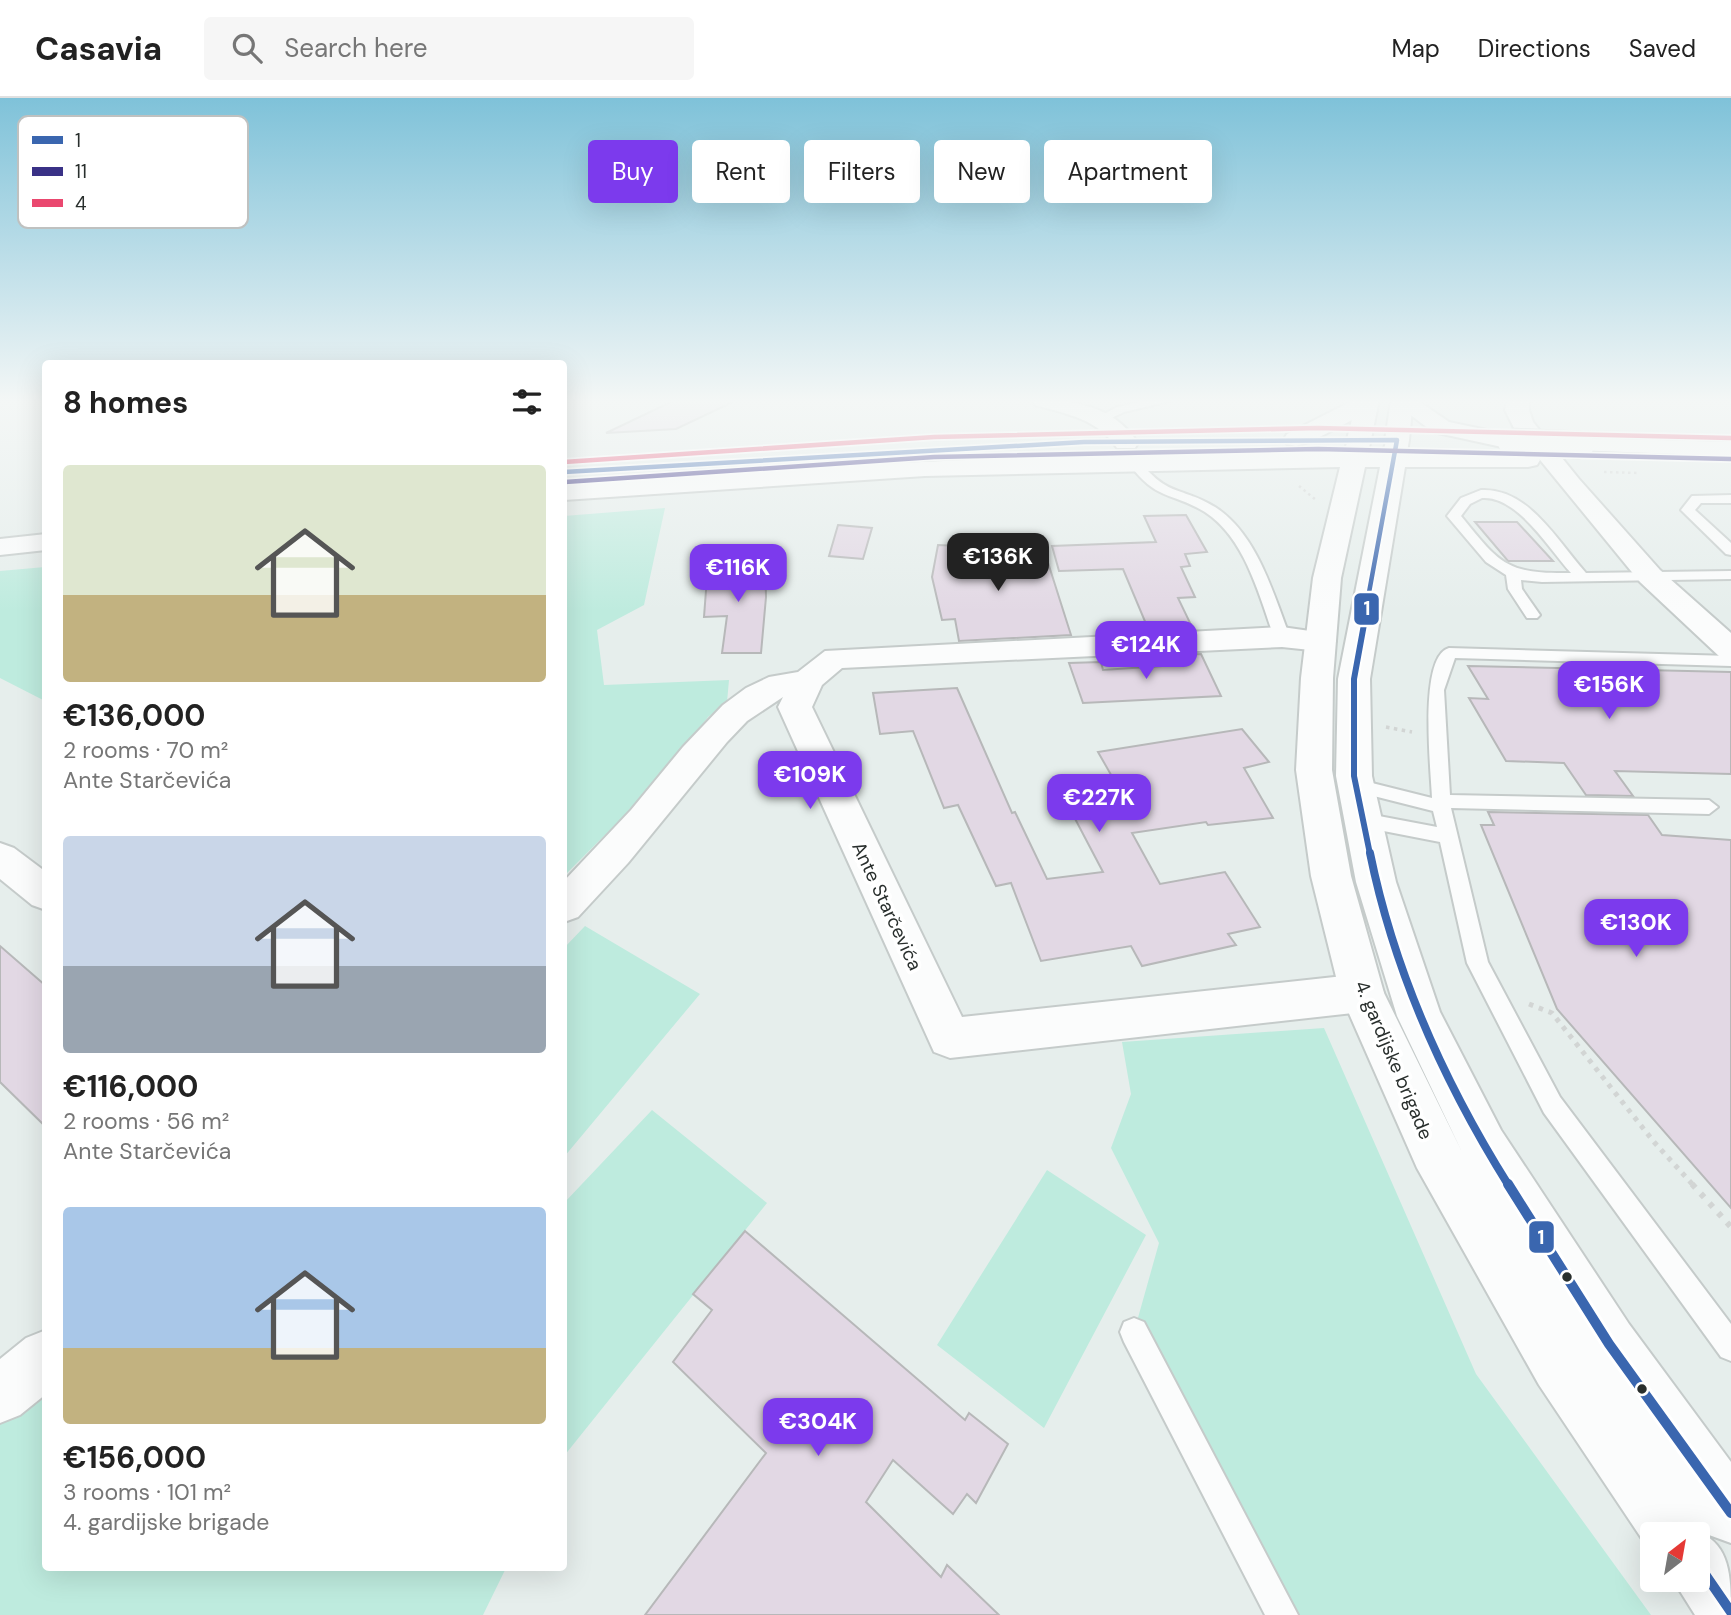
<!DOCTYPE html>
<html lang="en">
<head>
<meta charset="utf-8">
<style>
	:root { --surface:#fff; --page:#f6f6f6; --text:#222; --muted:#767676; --line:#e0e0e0; --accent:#7c3aed }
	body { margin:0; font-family:"DM Sans",sans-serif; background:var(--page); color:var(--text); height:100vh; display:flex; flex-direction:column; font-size:26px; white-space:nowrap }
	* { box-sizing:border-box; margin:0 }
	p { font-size:23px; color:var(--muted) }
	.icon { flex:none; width:38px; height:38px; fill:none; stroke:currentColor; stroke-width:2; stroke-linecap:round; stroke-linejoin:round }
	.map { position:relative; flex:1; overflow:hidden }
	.drawer { position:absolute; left:42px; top:262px; width:525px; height:1211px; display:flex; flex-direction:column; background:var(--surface); border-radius:7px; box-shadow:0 7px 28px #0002 }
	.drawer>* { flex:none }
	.banner { position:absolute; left:588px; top:42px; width:665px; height:63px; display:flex; gap:14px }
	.needle { width:46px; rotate:31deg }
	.tools { position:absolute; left:1640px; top:1424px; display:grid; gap:14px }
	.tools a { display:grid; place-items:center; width:70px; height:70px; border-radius:7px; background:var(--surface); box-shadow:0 7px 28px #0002; font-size:35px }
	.price { position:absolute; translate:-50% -60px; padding:0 16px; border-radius:14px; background:var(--accent); color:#fff; font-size:23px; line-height:46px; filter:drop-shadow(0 2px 4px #0008) }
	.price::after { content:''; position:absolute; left:50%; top:42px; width:21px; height:16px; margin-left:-10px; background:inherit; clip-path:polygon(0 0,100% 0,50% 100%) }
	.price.current { background:#222; color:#fff }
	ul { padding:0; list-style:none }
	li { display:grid; align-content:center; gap:14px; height:371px; padding:0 21px }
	li span { display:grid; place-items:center; height:217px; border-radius:7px; color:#555 }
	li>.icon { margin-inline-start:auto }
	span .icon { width:126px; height:126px; fill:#fffc; stroke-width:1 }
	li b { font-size:30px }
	h2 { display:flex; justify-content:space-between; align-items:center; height:84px; padding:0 21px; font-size:30px }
	.pill { padding:0 24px; border-radius:7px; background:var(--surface); box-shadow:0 7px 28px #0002; font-size:24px; line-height:63px }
	.pill.current { background:var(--accent); color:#fff }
	header { display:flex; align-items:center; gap:42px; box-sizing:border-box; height:98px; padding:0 35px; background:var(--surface); border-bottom:2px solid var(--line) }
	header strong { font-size:33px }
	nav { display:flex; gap:38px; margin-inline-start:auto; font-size:24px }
	.search { width:490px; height:63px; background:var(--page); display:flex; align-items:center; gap:18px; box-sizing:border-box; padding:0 24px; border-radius:7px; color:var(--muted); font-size:26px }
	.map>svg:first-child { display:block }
</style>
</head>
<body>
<header>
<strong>Casavia</strong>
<div class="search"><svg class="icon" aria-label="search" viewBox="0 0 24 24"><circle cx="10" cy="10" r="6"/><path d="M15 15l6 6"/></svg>Search here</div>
<nav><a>Map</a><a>Directions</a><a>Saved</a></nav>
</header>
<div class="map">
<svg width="1731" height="1517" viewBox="0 0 1731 1517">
	<rect width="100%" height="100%" fill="#e6eeec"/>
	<path fill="#beebde" d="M665,410l-21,97 -47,25 7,55 125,-5 -2,22 -19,15 -40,55 -104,104v-360z
		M45,469h1l-1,134 -45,-23v-107z
		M585,828l115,68 -136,163v-209z
		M1324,930l152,346 175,241h-369l-148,-283 25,-89 -48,-95 20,-54 -9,-52z
		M652,1012l115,93 -203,253v-253z
		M1047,1072l99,65 -102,193 -107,-83z
		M45,1260l1,210h460l-23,47h-483v-220z"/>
	<path fill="#e2d8e4" stroke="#b7b8b9" stroke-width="2" d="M675,302h62l-61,29 -70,4z
		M1186,417l21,37 -22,2 5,12 -9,1 14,30 -17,1 15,31 -44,2 -26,-62 -64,2 -7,-25 104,-4 -12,-26z
		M1475,424h42l36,39h-45z
		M838,427l34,3 -9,31 -34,-3z
		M938,447l106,5 27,85 -112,6 -4,-22 -13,1 -10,-43z
		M765,464l1,35 -5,56h-39l5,-37 -23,1 4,-53z
		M1201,556l20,42 -138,7 -14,-40 32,-1 2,8 58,-4 -4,-10z
		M1468,568l263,6v102l-116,-3 18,25 -47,-1 -22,-32 -58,-2 -37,-63 19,1z
		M957,590l55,125 3,-1 32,67 56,-7 -31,-59 52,-8 -6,-10 4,-1 -24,-42 144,-23 27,33 -25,6 29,50 -65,7 -2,-3 -74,11 28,51 65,-12 35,55 -32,7 8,11 -94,21 -11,-20 -90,15 -30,-78 -15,3 -38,-81 -14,3 -31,-77 -33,3 -7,-41z
		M1488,714l160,3 14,20 69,5v368l-174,-199 -76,-184h13z
		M0,848l46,40v141l-46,-45z
		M745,1133l220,189 4,-7 39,31 -32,59 -9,-9 -14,20 -60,-54 -27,42 75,75 6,-12 52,50h-354l121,-162 -93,-91 39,-52 -19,-16z"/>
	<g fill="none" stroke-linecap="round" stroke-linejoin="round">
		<g stroke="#c5cbca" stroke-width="4">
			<path id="lane" d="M1151,302h23l-50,12 -23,11 -6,-4 22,-12z
				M1130,361h8c30,39 43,27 77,48 42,27 58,86 75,130l-3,3 -5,2 -8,-5c-15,-42 -29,-99 -69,-125 -33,-20 -48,-11 -75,-47z
				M1481,392c47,-3 77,52 105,83l145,-2v8l-189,3 -21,-2 1,9 18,26 -3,3h-10l-19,-29 -2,-14 -20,-13 -39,-46 14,-18zM1482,400c35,-3 67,51 89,75 -65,1 -71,-9 -110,-57l9,-12z
				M1731,397v8h-30l-6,7 36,33v12l-5,-1 -45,-44 11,-14z
				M1449,550l282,8v10l-276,-8 -11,32 6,105 259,5 9,7 -9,7 -258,-6 37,154 72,135 171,227v37l-10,-4 -177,-244 -77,-150 -27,-121 -77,-15 -9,-7 9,-7 74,14 -4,-16 -83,-21 -3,-5 9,-6 76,19c-1,-27 -14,-142 17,-150z
				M1134,1220l10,4 154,293h-33l-141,-273 -4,-10 4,-10z"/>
		</g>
		<g stroke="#c5cbca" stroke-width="4">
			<path id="street" d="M1032,302c42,0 81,5 106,43l-3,5h-18c-19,-29 -50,-34 -82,-43z
				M1507,302h22v10l4,12 46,57 81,91 71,63v27l-11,-3 -80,-75 -126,-154 -9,-18z
				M1282,529l49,7 5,7 -5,7 -11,3 -38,-4 -440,21 -20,17 -10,22 150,310 400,-43 15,6 7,13 -7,13 -15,6 -412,46 -16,-6 -156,-345 5,-10 -36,24 -20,21 -99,121 -50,54 -14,5v-41l67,-71 52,-63 40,-42 23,-17 23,-11 29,-5 27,-21z
				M0,745l14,5 32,24v38l-14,-5 -32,-26z
				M46,1232v64l-26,21 -20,8v-64l26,-21z"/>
		</g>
		<g stroke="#c5cbca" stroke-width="4">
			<path id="secondary" d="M1357,302h22l-8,39 -3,5h-18l-3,-5z
				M1391,302h22l-4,40 -3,5h-18l-3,-5z"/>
		</g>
		<g stroke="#c5cbca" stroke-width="4">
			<path id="primary" d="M1354,302h22l2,3 -3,5 -61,32 -18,6 -9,-2 -3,-5 3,-5z
				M1391,302h26l32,22 71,15 3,5 -3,5 -9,2 -78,-17z
				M1359,334l9,2 3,5 -3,13h15l5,-17h18l3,5 -2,12 121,1 9,2 3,5 -3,5 -9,2h-123l-35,212 2,97 24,106 44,130 61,118 128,194 102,138v81l-22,-8 -6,-10 3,11c25,14 25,47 25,79h-36l-22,-35h25v-45h-46v19l-113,-169 -122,-217 -77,-175 -29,-117 -15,-106 5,-92 12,-100 27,-111 -415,9 -361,24v-16c260,-20 519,-32 780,-32l6,-18zM1365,369h15l-42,212 -2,97 20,106 41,134 65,136 -78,-159 -33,-117 -19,-106 1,-92 8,-100z
				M1581,340l150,4v14l-159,-6 -3,-5 3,-5z
				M46,436v16l-46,5v-16z"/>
		</g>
		<path stroke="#d2d5d4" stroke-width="2.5" stroke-dasharray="2.5 3.5" stroke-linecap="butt" d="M1604,374l35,1
			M1299,388l17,14"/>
		<path stroke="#d2d5d4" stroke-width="3.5" stroke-dasharray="3.5 4.5" stroke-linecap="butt" d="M1386,629l26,5"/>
		<path stroke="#d2d5d4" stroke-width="5" stroke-dasharray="4.5 6" stroke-linecap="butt" d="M1529,906l23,9 102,129 40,44"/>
		<path stroke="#d2d5d4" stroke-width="6" stroke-dasharray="5 8" stroke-linecap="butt" d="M1692,1086l39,43"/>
		<use href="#lane" fill="#fbfcfc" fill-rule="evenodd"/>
		<use href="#street" fill="#fbfcfc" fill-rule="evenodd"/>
		<use href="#secondary" fill="#fbfcfc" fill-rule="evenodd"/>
		<use href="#primary" fill="#fbfcfc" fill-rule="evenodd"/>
		<g stroke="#c5cbca" stroke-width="29" stroke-linecap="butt">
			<path id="primary-bridge" d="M1511,344l70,3"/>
		</g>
		<use href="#primary-bridge" stroke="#fbfcfc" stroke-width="26"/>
		<g stroke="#fff" stroke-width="8">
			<path id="bus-1-far3" d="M564,374l520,-30 313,-2 -29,158"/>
		</g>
		<g stroke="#fff" stroke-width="10">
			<path id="bus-1-far2" d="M1369,499l-15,82v97l16,78"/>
		</g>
		<g stroke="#fff" stroke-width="13">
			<path id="bus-1-far1" d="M1370,755c24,118 75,231 139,333"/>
		</g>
		<g stroke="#fff" stroke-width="16">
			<path id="bus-1" d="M1508,1086l101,160 122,169
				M1698,1466l33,48"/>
		</g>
		<g stroke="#fff" stroke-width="8">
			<path id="bus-2" d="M565,384l369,-25 384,-8 413,10"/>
		</g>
		<g stroke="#fff" stroke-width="8">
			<path id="bus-3" d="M564,364l370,-25 384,-9 413,10"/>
		</g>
		<use href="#bus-1-far3" stroke="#3a66af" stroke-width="4.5"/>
		<use href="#bus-1-far2" stroke="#3a66af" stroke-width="6"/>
		<use href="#bus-1-far1" stroke="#3a66af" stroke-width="8"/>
		<use href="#bus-1" stroke="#3a66af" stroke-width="10"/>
		<use href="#bus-2" stroke="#393186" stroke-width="4.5"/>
		<use href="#bus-3" stroke="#ea486f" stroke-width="4.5"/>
	</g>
	<linearGradient id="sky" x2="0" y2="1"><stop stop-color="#7fc2d9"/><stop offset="0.59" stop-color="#f4f7f6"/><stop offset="1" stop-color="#f4f7f6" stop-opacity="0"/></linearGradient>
	<rect width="1731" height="514" fill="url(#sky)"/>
	<g fill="#292f2d" stroke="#fff" stroke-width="2.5">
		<circle cx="1567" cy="1179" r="6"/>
		<circle cx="1642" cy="1291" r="6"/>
	</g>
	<g text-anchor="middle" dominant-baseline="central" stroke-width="7" stroke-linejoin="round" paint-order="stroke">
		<g font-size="19" fill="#292f2d" stroke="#fff">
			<text transform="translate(887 808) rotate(65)">Ante Starčevića</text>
			<text transform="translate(1394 962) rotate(67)">4. gardijske brigade</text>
		</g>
	</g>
	<rect x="18" y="18" width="230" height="112" rx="10" fill="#fff" stroke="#bfc1c0" stroke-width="2"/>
	<rect x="32" y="38" width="31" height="8" fill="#3a66af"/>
	<rect x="32" y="69" width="31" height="9" fill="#393186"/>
	<rect x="32" y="101" width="31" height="8" fill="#ea486f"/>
	<g font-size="19" fill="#292f2d">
		<text x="75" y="49">1</text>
		<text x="75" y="80">11</text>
		<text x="75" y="112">4</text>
	</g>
	<g stroke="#fff" stroke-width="2.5">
		<rect x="1353" y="494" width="27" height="34" rx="7" fill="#3a66af"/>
		<rect x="1528" y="1122" width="27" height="34" rx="7" fill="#3a66af"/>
	</g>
	<g font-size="19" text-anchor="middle" font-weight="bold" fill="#fff">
		<text x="1367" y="517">1</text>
		<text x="1541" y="1146">1</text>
	</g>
</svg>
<div class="tools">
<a><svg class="needle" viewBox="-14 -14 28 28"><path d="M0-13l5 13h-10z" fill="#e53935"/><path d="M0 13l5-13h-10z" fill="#767676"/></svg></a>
</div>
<b class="price current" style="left:998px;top:495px">€136K</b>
<b class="price" style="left:738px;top:506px">€116K</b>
<b class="price" style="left:1146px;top:583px">€124K</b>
<b class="price" style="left:1609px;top:623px">€156K</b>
<b class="price" style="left:810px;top:713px">€109K</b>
<b class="price" style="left:1099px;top:736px">€227K</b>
<b class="price" style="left:1636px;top:861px">€130K</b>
<b class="price" style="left:818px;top:1360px">€304K</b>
<div class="banner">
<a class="pill current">Buy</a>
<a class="pill">Rent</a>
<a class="pill">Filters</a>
<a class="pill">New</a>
<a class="pill">Apartment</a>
</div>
<section class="drawer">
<h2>8 homes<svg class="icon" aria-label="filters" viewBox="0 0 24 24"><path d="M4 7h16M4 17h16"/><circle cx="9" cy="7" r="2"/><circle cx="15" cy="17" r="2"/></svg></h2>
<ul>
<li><span style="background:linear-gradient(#dfe7d0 60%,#c2b280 0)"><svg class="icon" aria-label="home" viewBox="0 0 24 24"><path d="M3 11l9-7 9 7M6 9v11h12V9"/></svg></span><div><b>€136,000</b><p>2 rooms · 70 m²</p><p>Ante Starčevića</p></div></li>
<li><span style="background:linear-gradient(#c9d6e8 60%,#9aa5b1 0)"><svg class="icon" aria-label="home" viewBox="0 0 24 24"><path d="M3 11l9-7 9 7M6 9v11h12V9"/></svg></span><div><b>€116,000</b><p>2 rooms · 56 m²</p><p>Ante Starčevića</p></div></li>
<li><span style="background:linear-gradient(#a9c7e8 65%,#c2b280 0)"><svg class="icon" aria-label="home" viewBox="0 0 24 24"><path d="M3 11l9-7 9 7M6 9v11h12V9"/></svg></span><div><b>€156,000</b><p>3 rooms · 101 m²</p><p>4. gardijske brigade</p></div></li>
</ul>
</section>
</div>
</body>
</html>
